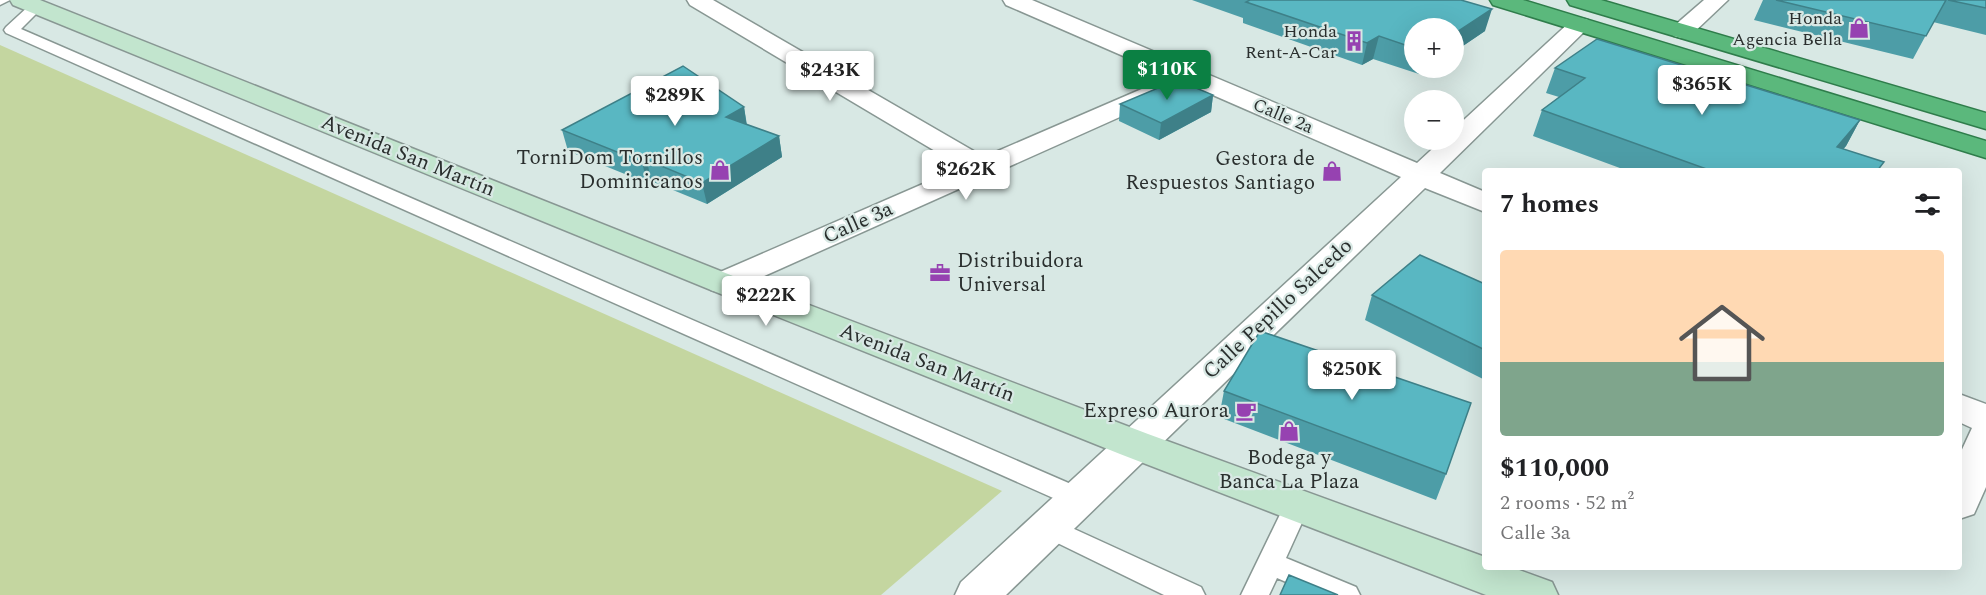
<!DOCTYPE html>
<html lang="en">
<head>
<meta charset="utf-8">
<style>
	:root { --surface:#fff; --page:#f2f2f2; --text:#202124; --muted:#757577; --accent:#0b8043 }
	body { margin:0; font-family:Spectral,serif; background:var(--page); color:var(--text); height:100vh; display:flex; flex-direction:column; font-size:22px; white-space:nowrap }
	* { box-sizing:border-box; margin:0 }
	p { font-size:20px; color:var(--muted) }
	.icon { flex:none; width:33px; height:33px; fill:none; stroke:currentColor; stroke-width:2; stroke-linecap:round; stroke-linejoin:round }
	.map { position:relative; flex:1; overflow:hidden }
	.panel { position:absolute; left:1482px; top:168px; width:480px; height:402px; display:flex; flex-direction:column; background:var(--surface); border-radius:6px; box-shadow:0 6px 24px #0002 }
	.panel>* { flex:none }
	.tools { position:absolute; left:1404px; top:18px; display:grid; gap:12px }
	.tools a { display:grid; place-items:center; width:60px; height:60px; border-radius:50%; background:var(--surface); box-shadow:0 6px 24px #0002; font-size:30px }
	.price { position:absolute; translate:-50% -51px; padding:0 14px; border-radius:6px; background:#fff; color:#222; font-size:20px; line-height:39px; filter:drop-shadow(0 2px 3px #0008) }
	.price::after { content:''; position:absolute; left:50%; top:36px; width:18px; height:14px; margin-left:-9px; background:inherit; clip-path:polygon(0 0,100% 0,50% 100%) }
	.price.selected { background:var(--accent); color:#fff }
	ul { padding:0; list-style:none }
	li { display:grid; align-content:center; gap:12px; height:318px; padding:0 18px }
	li span { display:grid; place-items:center; height:186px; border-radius:6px; color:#555 }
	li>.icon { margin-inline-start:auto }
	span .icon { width:108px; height:108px; fill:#fffc; stroke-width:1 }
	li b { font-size:26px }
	h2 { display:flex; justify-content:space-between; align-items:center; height:72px; padding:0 18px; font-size:26px }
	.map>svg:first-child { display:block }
</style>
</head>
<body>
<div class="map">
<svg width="1986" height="595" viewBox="0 0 1986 595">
	<rect width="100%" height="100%" fill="#d8e8e4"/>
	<path fill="#c4d6a0" d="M0,45l1002,446 -121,104h-881z"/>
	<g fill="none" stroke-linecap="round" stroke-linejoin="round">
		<g stroke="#889793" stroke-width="3">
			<path id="service" d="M0,0h10l-10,5z
				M36,3l7,4 -22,22 1066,462 4,7 -4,7 -9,3 -9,-3 -1063,-472 -2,-3 2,-3 25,-23z
				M1297,495l9,3 4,7 -24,53 70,29 4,8h-44l-39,-17 -8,17h-28l47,-97z
				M1048,517l153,70 4,8h-41l-125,-61 -4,-7 4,-7z"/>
		</g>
		<g stroke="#889793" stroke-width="3">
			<path id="minor" d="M687,0h26l271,157 167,-72 9,-2 9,2 3,5 -3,5 -436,195 -11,3 -11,-3 -5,-7 5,-7 251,-109 -272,-162z
				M1003,0h29l385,163 25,-23h12v-11l118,-109 8,-2 8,2 3,5 -151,148 45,19v20l-60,-24 -419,407h-51l6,-13 440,-405 -395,-172z
				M1704,0h24l-38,36 -8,2 -8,-2 -3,-5 3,-5z
				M1959,394l27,10v83l-12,27 -15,5v-63l13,-28 -13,-6z"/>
		</g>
		<g stroke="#889793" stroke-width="3">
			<path id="secondary" d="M10,0h30l693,276 415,158 337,123v10h26l41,15 6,13h-72l-366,-141 -409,-164 -698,-285z"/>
		</g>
		<g stroke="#2f7d4b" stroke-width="3">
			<path id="trunk" d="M1490,0h33l463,141v17l-493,-153z
				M1567,0h34l385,113v16l-416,-124z"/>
		</g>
		<use href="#service" fill="#fff" fill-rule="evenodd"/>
		<use href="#minor" fill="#fff" fill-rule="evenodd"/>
		<use href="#secondary" fill="#c2e5ce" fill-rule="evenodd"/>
		<use href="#trunk" fill="#5bb87c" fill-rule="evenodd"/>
	</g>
	<path fill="#4d9da7" d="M1192,0h269l24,31 -31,21v-24h-40v40h16l-11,6 -46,-15 -11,6 -119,-42v-5z
		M1763,0h223v35l-53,-13 -20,37 -159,-39z
		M1555,68l305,52 -14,26 -3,3 36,22h-251l-95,-35 9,-26 17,-13 -13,-4z
		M1213,95l-2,17 -52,28 -40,-19 1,-17z
		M744,107l3,18 32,11 3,21 -75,47 -56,-23 -4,2 -79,-32 -6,-21z
		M1485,284v96l-120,-60 7,-25z
		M1224,391l222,83 -10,26 -217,-83z"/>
	<path fill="#3e8088" d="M1492,9l-7,22 -31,21v-18z
		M1379,36l-6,23 -11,6 5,-22z
		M1421,68h9l-11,6z
		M1213,95l-2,17 -52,28 2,-17z
		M744,107l3,21 -21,-11z
		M1860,120l-14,26 -22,25 13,-24z
		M779,136l3,21 -75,47 -5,-21z
		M647,160l4,21 -4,2 -5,-21z"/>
	<path fill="#59b7c2" stroke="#3e8088" stroke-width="1.5" d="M1250,0h211l31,9 -38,25v-6h-40v20l-35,-12 -12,7 -121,-41z
		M1776,0h170l-20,36z
		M1948,0h38v8z
		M1597,39l263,81 -23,27 47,15 -7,9h-165l-170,-61 43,-32 -30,-10z
		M683,66l61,41 -18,10 53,19 -77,47 -55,-23 -5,2 -80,-32z
		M1177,80l36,15 -52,28 -41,-19z
		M1420,255l65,29v66l-113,-55z
		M1260,331l211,72 -25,71 -222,-83z
		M1289,575l49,20h-58z"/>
	<defs>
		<g id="shop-bare" transform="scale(1.62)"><path d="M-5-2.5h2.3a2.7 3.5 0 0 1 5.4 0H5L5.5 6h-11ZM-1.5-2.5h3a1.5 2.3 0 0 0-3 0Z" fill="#9642b1" stroke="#d8e8e4" stroke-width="2.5" paint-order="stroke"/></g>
		<g id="building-bare" transform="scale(1.62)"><path d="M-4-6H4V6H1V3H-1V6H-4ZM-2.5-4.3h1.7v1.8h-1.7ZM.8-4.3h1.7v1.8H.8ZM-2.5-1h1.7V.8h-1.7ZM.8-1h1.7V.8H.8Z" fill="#9642b1" stroke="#d8e8e4" stroke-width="2.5" paint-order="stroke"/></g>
		<g id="office-bare" transform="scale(1.62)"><path d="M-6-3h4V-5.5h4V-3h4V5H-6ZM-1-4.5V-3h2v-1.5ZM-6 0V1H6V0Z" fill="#9642b1" stroke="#d8e8e4" stroke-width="2.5" paint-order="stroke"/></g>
		<g id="cafe-bare" transform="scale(1.62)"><path d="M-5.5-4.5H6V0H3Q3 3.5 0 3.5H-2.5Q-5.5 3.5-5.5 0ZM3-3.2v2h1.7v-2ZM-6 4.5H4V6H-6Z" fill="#9642b1" stroke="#d8e8e4" stroke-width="2.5" paint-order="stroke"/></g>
	</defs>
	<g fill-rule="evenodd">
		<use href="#shop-bare" x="1859" y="28"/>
		<use href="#building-bare" x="1354" y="41"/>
		<use href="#shop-bare" x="720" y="170"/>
		<use href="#shop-bare" x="1332" y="171"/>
		<use href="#office-bare" x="940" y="273"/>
		<use href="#cafe-bare" x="1246" y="411"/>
		<use href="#shop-bare" x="1289" y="431"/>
	</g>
	<g text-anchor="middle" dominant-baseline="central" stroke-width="4.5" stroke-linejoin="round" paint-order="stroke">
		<g font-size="18" fill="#2a2f2e" stroke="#d8e8e4" text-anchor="end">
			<text x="1842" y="18">Honda<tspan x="1842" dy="21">Agencia Bella</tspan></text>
			<text x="1337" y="31">Honda<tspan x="1337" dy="21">Rent-A-Car</tspan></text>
		</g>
		<g font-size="18" fill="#2a2f2e" stroke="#d8e8e4">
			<text transform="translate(1283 116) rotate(23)">Calle 2a</text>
		</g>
		<g font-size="21" fill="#2a2f2e" stroke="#d8e8e4">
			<text transform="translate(408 156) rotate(22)">Avenida San Martín</text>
			<text transform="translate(858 223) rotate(-24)">Calle 3a</text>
			<text transform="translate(1278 309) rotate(-43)">Calle Pepillo Salcedo</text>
			<text transform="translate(927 363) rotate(21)">Avenida San Martín</text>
		</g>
		<g font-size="21" fill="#2a2f2e" stroke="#d8e8e4" text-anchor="end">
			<text x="703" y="158">TorniDom Tornillos<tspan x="703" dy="24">Dominicanos</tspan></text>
			<text x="1315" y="159">Gestora de<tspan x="1315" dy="24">Respuestos Santiago</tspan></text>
			<text x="957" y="261" text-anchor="start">Distribuidora<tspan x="957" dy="24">Universal</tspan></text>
			<text x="1229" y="411">Expreso Aurora</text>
			<text x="1289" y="458" text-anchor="middle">Bodega y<tspan x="1289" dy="24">Banca La Plaza</tspan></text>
		</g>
	</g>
</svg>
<div class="tools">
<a>+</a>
<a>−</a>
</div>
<b class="price selected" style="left:1167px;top:101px">$110K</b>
<b class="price" style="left:830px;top:102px">$243K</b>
<b class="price" style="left:1702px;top:116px">$365K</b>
<b class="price" style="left:675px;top:127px">$289K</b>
<b class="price" style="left:966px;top:201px">$262K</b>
<b class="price" style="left:766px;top:327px">$222K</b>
<b class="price" style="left:1352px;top:401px">$250K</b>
<section class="panel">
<h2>7 homes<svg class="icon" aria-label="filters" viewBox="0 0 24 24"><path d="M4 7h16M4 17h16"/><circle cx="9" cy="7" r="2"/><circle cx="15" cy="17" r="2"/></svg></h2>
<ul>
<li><span style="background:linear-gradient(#ffd9b3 60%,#7fa58c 0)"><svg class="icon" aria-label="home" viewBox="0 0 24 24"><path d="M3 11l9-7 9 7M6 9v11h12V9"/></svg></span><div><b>$110,000</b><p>2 rooms · 52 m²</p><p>Calle 3a</p></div></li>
</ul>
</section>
</div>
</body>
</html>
